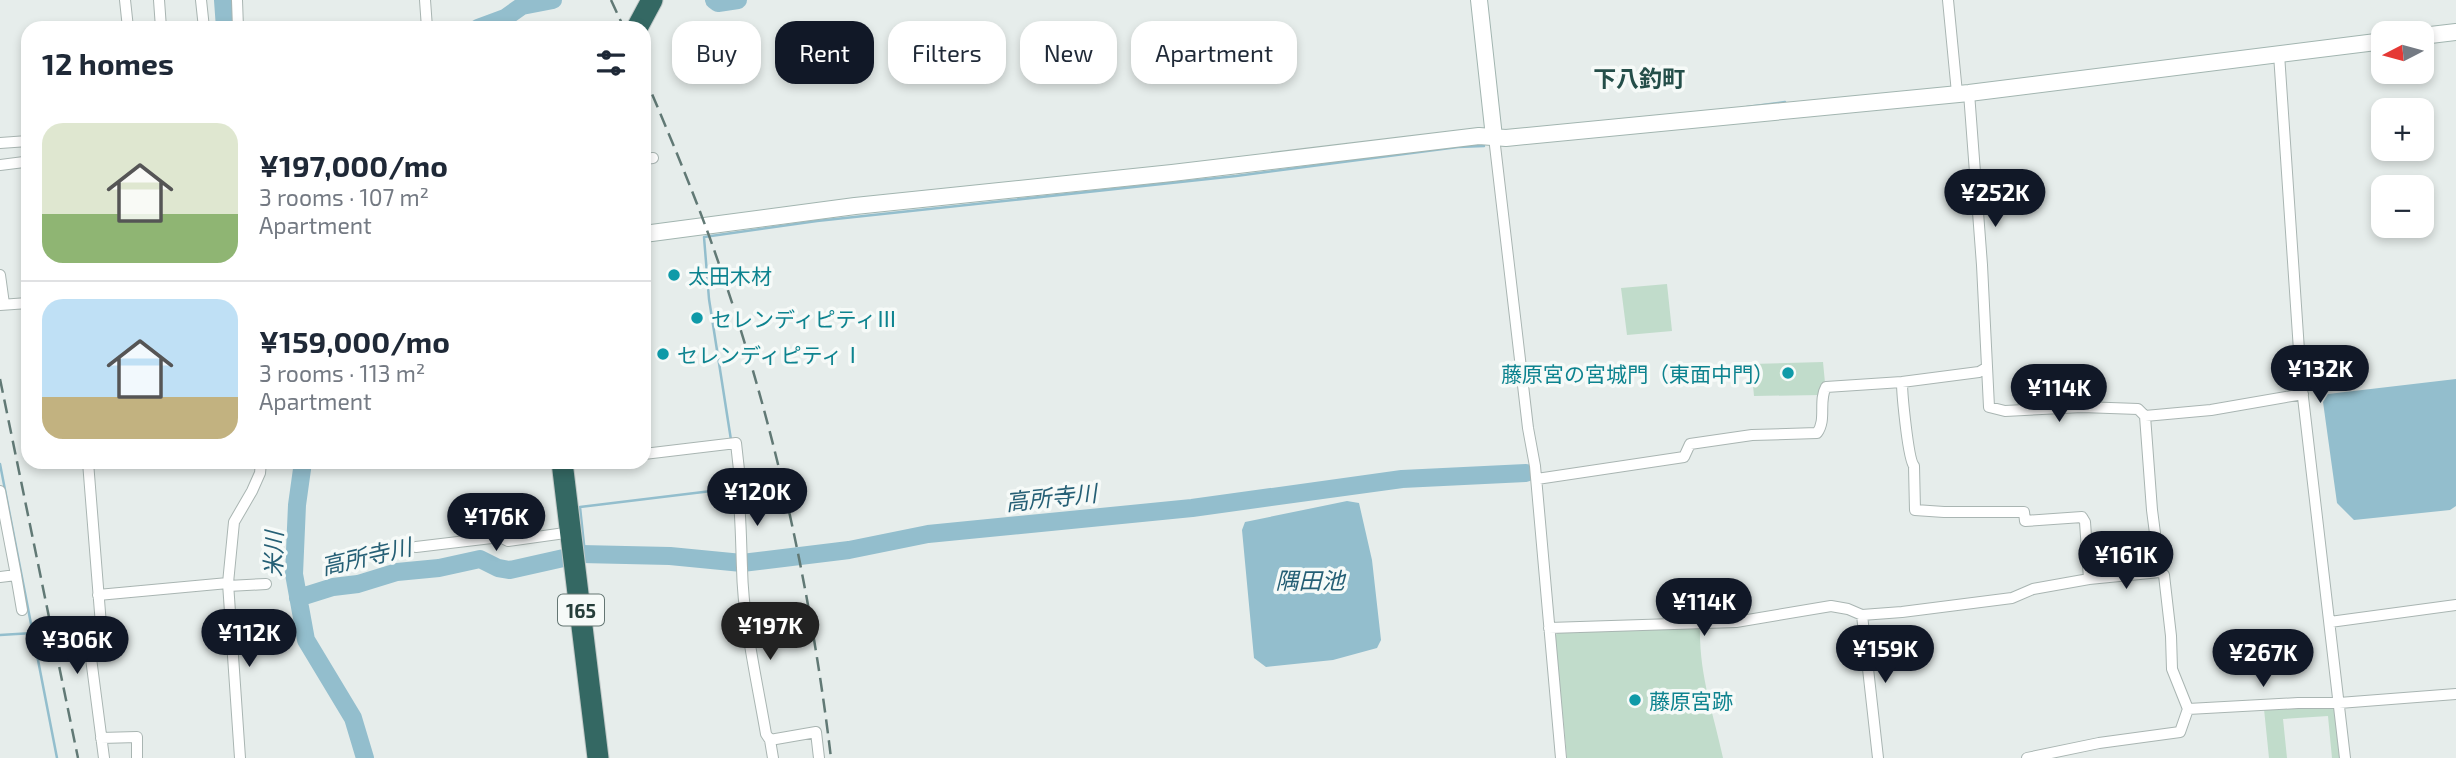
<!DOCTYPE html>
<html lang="en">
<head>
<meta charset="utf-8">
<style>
	:root { --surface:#fff; --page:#f2f2f3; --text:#1f2937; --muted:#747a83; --line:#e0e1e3; --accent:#111827 }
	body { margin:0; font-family:"Exo 2","Noto Sans JP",sans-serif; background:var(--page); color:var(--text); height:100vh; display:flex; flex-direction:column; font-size:26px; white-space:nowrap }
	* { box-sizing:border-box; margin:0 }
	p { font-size:23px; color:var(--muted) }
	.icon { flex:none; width:38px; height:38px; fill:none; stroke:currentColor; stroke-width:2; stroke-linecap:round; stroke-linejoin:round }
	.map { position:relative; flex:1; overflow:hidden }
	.details { position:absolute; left:21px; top:21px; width:630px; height:448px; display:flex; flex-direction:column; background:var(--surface); border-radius:21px; box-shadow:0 4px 10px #0003 }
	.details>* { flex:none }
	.banner { position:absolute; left:672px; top:21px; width:665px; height:63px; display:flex; gap:14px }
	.needle { width:46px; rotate:264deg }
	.tools { position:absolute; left:2371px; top:21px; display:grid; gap:14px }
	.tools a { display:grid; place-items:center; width:63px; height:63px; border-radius:14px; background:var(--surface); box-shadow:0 4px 10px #0003; font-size:35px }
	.price { position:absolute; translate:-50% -60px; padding:0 16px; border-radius:24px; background:var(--accent); color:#fff; font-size:23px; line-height:46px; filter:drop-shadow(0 2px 4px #0008) }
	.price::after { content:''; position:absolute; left:50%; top:42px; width:21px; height:16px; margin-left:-10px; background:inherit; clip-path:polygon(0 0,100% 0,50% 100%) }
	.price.current { background:#222; color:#fff }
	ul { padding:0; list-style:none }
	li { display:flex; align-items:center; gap:21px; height:175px; padding:0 21px }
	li+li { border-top:2px solid var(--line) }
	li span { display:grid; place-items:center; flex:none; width:196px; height:140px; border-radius:21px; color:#555 }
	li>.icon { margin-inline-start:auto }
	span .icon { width:84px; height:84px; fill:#fffc; stroke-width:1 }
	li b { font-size:30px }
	h2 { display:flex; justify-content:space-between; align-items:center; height:84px; padding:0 21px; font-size:30px }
	.pill { padding:0 24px; border-radius:21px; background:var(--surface); box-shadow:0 4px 10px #0003; font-size:24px; line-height:63px }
	.pill.current { background:var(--accent); color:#fff }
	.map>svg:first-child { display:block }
</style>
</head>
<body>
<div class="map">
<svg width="2456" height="758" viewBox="0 0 2456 758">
	<rect width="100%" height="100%" fill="#e6edeb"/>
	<path fill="#c1dccb" d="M1667,284l5,47 -45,4 -6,-47z
		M1823,362l2,21 -5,12 -66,1 -3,-32z
		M1700,626c-1,50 13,85 23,132h-156l-12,-122 4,-5z
		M2336,707l6,51h-10l-4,-42 -45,3 4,39h-18l-5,-49z"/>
	<path fill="#93becd" d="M2456,379v127l-6,4 -96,10 -17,-17 -14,-101 5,-8z
		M1347,501l12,2 13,57 9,80 -4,8 -44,12 -67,7 -12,-9 -12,-128 3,-8z"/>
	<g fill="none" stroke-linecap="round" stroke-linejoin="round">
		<path stroke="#93becd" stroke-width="2.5" d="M1747,107l38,-5
			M731,440l-22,-141 -5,-62 113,-16 419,-45 222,-29 26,-1
			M0,464l57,294
			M585,554l-5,-47 156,-19
			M0,635l33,-2"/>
		<path stroke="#93becd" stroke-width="18" d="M223,0l2,28
			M714,0l4,3 20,-3
			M478,28l27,-10 17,-12 31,-6
			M303,462l-6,43 -3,69 12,66 47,78 12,40
			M581,554l89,2 72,7 107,-13 79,-16 264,-26 210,-29 124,-6
			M298,598l35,-11 25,-3 39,-12 42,-4 41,-9 18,9 12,2 58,-13"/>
		<g stroke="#a9b5b2" stroke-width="12">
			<path id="street" d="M125,0l3,28
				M159,0l2,28
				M201,0l3,28
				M237,0l1,28
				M425,0l2,28
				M1948,0l9,93
				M2279,54l22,326 44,378
				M1969,93l13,172 7,142 16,4 77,-4 56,2 7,7 7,94 8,62 4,3 7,61 1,33 16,40 -8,23 -81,11 -72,15
				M1494,137l34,291 7,38 26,292
				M0,143l28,-2
				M644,159l9,-1
				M0,165l24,-3
				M0,275l4,29
				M0,305l28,-2
				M1902,382c0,12 6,77 12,84l1,44 29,2h80l1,9 57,-4 3,5 4,57
				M2145,416l66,-6 92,-16
				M644,454l92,-11 5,45 -3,4c3,25 3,50 4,76 1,53 15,113 24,166l4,6 3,18
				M88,462l13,163 -13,10 16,123
				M1537,479l147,-22 6,-13 62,-9 65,-2c10,-13 1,-32 9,-46l76,-5 77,-10 7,-4
				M0,491l16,84
				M416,547l84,-10 8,4 64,-9
				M0,577l16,-2 6,35
				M228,586l38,-2
				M98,595l130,-12
				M1862,615l16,143
				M2330,622l126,-17
				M1549,628l187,-6 95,-16 17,3 14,6 40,-3 110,-14 21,-9 56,-10 71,-7
				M2188,709l110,-6h41l117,-9
				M101,738l36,-1v21
				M770,740l46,-8 3,26
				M240,758l-12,-175 6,-61 18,-31 8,-18 1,-11"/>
		</g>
		<g stroke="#a2b5b0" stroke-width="18">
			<path id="secondary" d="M1479,0l15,137
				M2422,36l34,-4
				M644,234l211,-28 317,-33 307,-37 27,2 463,-45 415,-52"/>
		</g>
		<g stroke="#c2c9c8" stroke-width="23">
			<path id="highway" d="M637,28l15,-28
				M562,462l36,296"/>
		</g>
		<use href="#street" stroke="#fff" stroke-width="10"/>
		<use href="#secondary" stroke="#fff" stroke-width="16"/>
		<use href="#highway" stroke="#346863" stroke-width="21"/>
		<path stroke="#617975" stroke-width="2.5" stroke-dasharray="14 7" stroke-linecap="butt" d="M611,0l13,28
			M644,75c27,64 54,127 76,192 55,159 91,324 111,491
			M0,379l78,379"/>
	</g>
	<g fill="#0f9aa8" stroke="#f6faf8" stroke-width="2.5">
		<circle cx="674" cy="275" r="7"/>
		<circle cx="697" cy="318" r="7"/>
		<circle cx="663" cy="354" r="7"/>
		<circle cx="1788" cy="373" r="7"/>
		<circle cx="1635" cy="700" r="7"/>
	</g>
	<g text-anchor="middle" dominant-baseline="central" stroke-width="7" stroke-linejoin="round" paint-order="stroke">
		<rect fill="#f6faf8" stroke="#647673" stroke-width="2" x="558" y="594.5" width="46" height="31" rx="5"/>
		<g font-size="19" font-weight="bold" fill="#263e3a">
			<text x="581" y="610">165</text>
		</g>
		<g font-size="21" fill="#0d838f" stroke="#f6faf8" text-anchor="start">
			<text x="688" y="275">太田木材</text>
			<text x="711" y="318">セレンディピティⅢ</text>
			<text x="677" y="354">セレンディピティⅠ</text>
			<text x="1774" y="373" text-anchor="end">藤原宮の宮城門（東面中門）</text>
			<text x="1649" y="700">藤原宮跡</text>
		</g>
		<g font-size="23" font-weight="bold" fill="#244e49" stroke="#f6faf8">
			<text x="1639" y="78">下八釣町</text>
		</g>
		<g font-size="23" font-style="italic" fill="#255f75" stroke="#f6faf8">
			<text transform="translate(1051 497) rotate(-6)">高所寺川</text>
			<text transform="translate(273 554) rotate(-89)">米川</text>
			<text transform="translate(366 556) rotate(-13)">高所寺川</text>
			<text x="1310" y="580">隅田池</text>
		</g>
	</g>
</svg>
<div class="tools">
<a><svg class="needle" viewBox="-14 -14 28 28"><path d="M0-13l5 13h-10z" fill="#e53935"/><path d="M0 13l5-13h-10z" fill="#747a83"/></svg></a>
<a>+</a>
<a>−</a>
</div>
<b class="price" style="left:1995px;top:229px">¥252K</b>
<b class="price" style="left:2320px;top:405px">¥132K</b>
<b class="price" style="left:2059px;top:424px">¥114K</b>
<b class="price" style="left:757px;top:528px">¥120K</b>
<b class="price" style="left:496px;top:553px">¥176K</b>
<b class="price" style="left:2126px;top:591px">¥161K</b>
<b class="price" style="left:1704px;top:638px">¥114K</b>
<b class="price current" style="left:770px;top:662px">¥197K</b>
<b class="price" style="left:249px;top:669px">¥112K</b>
<b class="price" style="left:77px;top:676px">¥306K</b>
<b class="price" style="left:1885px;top:685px">¥159K</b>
<b class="price" style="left:2263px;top:689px">¥267K</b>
<div class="banner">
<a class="pill">Buy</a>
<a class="pill current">Rent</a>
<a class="pill">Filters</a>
<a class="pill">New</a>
<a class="pill">Apartment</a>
</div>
<section class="details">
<h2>12 homes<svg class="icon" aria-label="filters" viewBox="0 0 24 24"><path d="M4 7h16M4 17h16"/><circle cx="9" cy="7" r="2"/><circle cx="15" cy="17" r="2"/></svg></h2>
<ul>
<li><span style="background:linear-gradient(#dfe7d0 65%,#8fb573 0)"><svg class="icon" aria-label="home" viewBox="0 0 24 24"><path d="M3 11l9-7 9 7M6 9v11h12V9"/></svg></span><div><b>¥197,000/mo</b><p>3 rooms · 107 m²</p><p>Apartment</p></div></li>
<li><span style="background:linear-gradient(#bfe0f5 70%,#c2b280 0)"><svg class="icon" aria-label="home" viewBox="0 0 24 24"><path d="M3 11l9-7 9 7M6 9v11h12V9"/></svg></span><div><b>¥159,000/mo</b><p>3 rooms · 113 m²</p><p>Apartment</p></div></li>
</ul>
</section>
</div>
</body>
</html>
